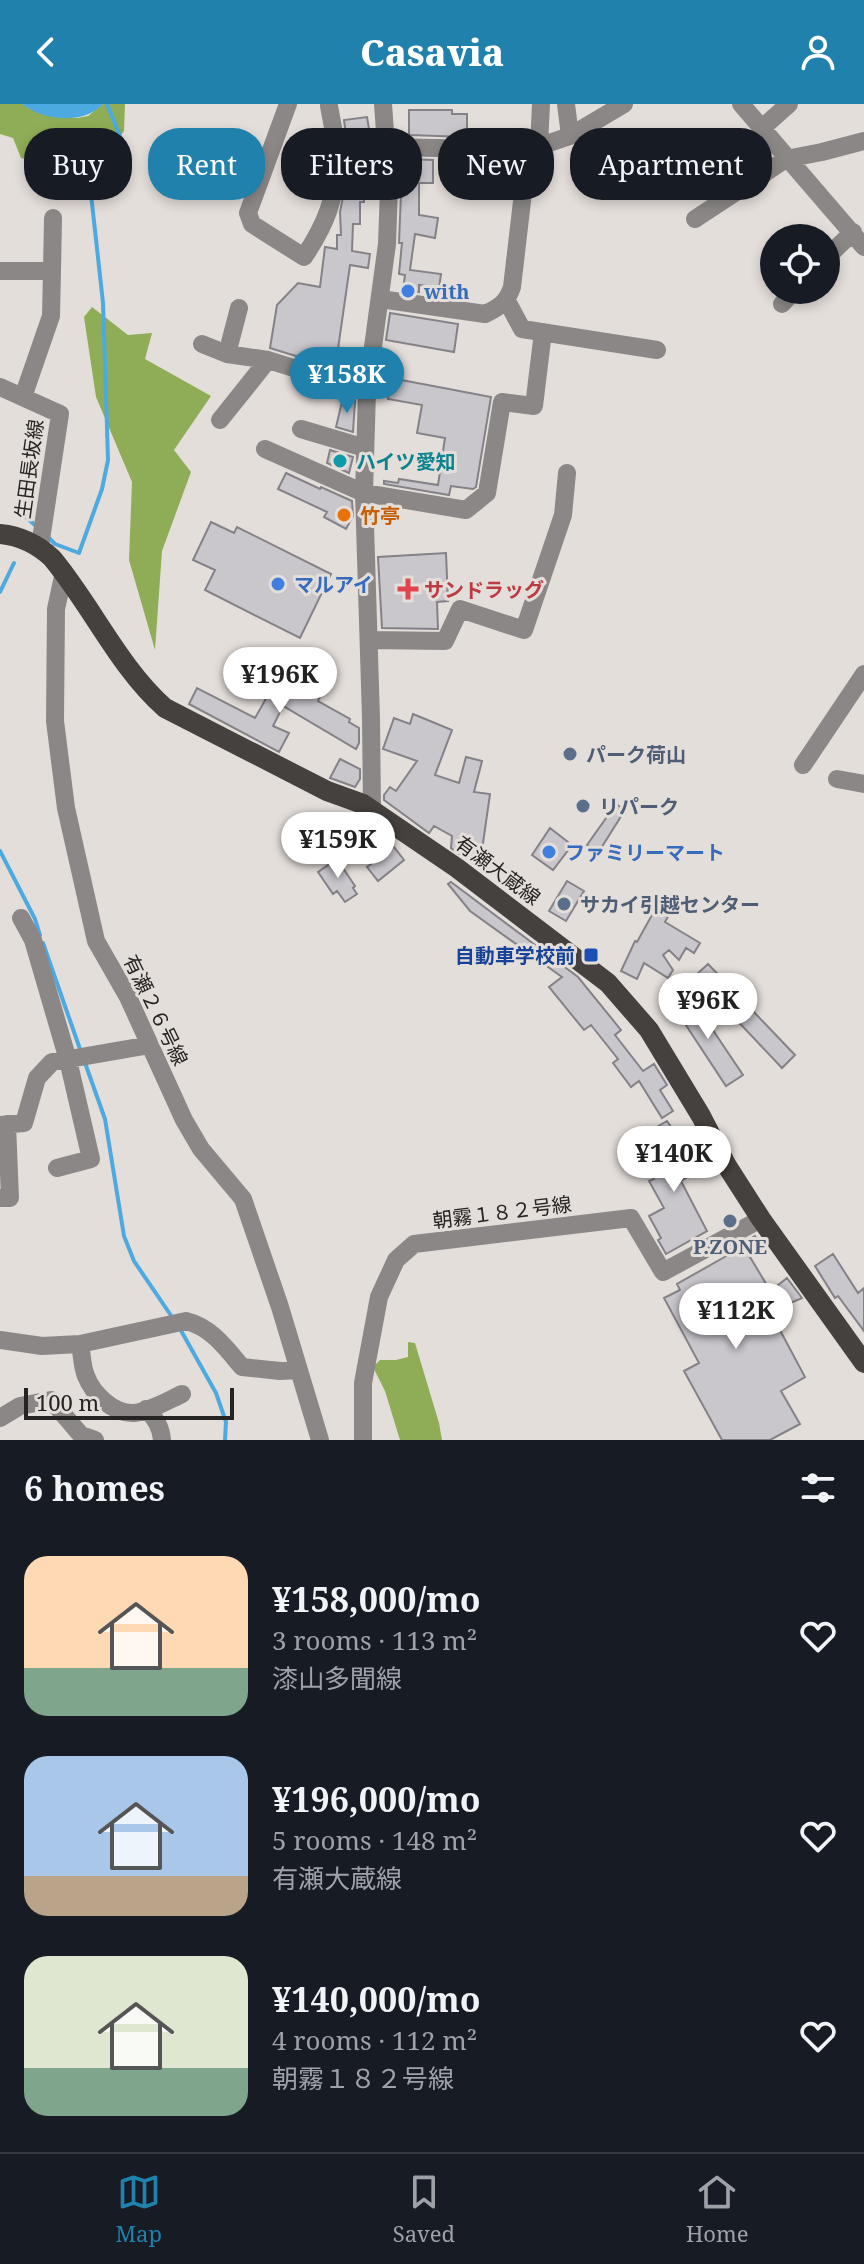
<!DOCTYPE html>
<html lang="en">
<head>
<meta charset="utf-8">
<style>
	:root { --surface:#171b24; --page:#20242c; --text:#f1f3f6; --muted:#9ea1a6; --line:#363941; --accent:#2081ad }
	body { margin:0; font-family:"Noto Serif","Noto Sans JP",serif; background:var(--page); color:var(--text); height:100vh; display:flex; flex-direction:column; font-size:30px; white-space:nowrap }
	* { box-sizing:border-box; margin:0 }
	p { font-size:26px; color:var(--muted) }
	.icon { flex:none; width:44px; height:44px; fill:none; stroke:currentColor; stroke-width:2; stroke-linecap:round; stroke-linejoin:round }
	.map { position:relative; height:1336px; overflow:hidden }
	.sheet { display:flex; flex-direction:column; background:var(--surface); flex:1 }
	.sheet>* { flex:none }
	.hud { position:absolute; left:24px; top:24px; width:816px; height:72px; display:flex; gap:16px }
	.fabs { position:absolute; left:760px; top:120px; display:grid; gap:16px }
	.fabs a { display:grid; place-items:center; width:80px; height:80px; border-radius:50%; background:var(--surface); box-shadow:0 4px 12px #0003; font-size:40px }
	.scale { position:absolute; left:24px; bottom:20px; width:210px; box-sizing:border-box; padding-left:8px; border:4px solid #262422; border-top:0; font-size:22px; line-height:28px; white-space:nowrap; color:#262422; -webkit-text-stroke:6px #e4deda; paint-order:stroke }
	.price { position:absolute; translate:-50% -68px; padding:0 18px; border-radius:28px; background:#fff; color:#222; font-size:26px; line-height:52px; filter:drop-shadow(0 2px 4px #0008) }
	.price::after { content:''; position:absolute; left:50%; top:48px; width:24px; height:18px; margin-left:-12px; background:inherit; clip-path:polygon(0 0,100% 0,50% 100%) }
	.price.current { background:var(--accent); color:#fff }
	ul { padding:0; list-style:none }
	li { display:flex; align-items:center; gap:24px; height:200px; padding:0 24px }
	li span { display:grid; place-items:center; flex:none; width:224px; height:160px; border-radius:24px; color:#555 }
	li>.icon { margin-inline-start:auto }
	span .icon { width:96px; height:96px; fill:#fffc; stroke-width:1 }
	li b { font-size:34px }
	h2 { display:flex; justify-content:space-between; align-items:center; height:96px; padding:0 24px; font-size:34px }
	.pill { padding:0 28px; border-radius:32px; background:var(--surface); box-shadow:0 4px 12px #0003; font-size:28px; line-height:72px }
	.pill.current { background:var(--accent); color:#fff }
	header { display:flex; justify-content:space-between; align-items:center; height:104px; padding:0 24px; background:var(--accent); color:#fff; font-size:36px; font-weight:800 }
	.menu { display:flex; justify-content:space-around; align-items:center; height:112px; border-top:2px solid var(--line); background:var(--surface); font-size:22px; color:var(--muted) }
	.menu a { display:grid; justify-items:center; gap:4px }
	.menu .current { color:var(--accent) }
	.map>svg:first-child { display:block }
</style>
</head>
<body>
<header><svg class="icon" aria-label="back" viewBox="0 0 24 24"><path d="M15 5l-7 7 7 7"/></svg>Casavia<svg class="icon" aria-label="person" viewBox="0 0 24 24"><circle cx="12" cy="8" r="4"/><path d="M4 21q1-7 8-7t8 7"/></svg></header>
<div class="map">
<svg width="864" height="1336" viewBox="0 0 864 1336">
	<rect width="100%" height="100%" fill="#e4deda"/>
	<path fill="#8fad56" d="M0,0h22l6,4 25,9 24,1 11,-2 15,-12h22l-1,27 -37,49 -5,-7 -61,-15 -8,-20 -13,-4z
		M92,203l36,28 24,-2 -7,26 66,37 -37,54 17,22 -29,79 -7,99 -26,-90 3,-78 -36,-85 -12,-80z
		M408,1238l7,1 24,80 3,17h-42l-15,-49 -12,-24 7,-7h16l12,-3z"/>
	<path fill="#4caae0" d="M22,0h81c-20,21 -59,17 -81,0z"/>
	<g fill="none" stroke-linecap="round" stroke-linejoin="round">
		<path stroke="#4caae0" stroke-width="4" d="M24,411l13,12
			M49,434l6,6 24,9 23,-64 6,-29 -5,-157 -13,-118 34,-39 -17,-42
			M0,488l14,-29
			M0,747l35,68 5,16
			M43,839l38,109
			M84,956l21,59 19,117 10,25 38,56
			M179,1223l37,66 10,29 -1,18"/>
	</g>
	<path fill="#c9c6cc" stroke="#848187" stroke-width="2" d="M409,6h43v4h15v23l-58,-2z
		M367,13l4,24 -7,1 -2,39h2v21h-4v22h-7l-1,27 18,3 -2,14 -18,-3 -14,98 -37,-6 -29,-9 7,-43 21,-22 22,4 5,-40 12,2v-14h4l-1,-23 8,-41v-22l-4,-29z
		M407,55l26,1v23h-14v32l19,3 -3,20 -20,-4 -5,36 31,4 -2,14 -20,-3v7l-16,-2 2,-15 -6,-1 3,-31h-3l2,-50h6z
		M390,209l68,11 -4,28 -68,-12z
		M391,274l100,19 -15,90 -3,2 -22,-3 -2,9 -65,-11v-3l14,2 1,-4 39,6 7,-47 -28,-5 5,-28 -34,-6z
		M343,294l12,3 -2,31 -17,-5z
		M330,346l23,7 -4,16 -22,-10z
		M286,369l34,16 1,-2 31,14 1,15 -7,13 -22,-12 3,-5 -49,-23z
		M211,418l23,11 3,-6 94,47 -31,64 -95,-48 10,-20 -22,-10z
		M446,449l2,48 -11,1 1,27 -56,-1 -4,-71z
		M280,570l40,23 -2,4 32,18 -1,3 10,6v15l-3,6 -73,-43 -10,20 16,7 -10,19 -90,-48 8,-16 58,30z
		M413,610l39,16 -17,45 24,8 7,-26 16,4 -8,31 16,2 -9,63 -22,-3 -8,-6 1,-12 -18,-10 -5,7 -45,-33v-5l6,-8 6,4 21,-30 -34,-12 11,-31 16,6z
		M340,655l20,10v10l-5,8 -25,-9z
		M616,700l9,6 -27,43 -11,-8z
		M550,724l18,14 1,7 -16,21 -21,-15z
		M394,743l10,13 -26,21 -11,-14z
		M337,755l18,27 -2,2 4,6 -12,8 -8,-11 -4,3 -15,-22z
		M567,777l17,10 -18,30 -17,-10z
		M451,778l127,95 43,53 -6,5 28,36 11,-7 13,21 -7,5 13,21 -11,7 -23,-37 -8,6 -18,-24 5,-4 -27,-34 -7,5 -35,-43 13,-10 -92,-66 -22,-27z
		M663,791l13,7 -11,20 35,21 -6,10 -8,-5 -7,12 -10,-10 -6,5 10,15 -5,8 -24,-15 -7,16 -16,-8 14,-30 2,1z
		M708,860l87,91 -13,13 -87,-92z
		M690,892l53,79 -17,11 -52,-79z
		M667,1017l33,48 -19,12 26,50 -41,23 -8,-14 3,-2 -12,-22 15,-8 -15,-27 5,-2 -7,-12 24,-14 -16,-25z
		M755,1132l5,8 -13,8 21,35 -32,20 14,26 24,-14 31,58 -24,14 19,33 -30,16h-48l-38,-69 15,-8 -35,-65 16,-8 -3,-6 51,-29 -2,-3z
		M833,1150l25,39 6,-5v43l-26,-35 -3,2 -20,-32z
		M787,1174l15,20 -23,10 -11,-15z"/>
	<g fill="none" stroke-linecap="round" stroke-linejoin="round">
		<path stroke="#8a8786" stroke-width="18" d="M288,0l-40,109 4,11 52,33c22,-33 33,-60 33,-101 -1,-16 -5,-33 -8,-50
			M566,0l4,32
			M741,0l123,143
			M761,25l28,-25
			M539,42l2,-42
			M388,43l140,3 42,-14 54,-32
			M695,115l91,-60 36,-7 42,-11
			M826,154l27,-26
			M0,167h52l-1,45 -28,81
			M52,167l1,-53
			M380,195l105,15c15,-7 22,-12 27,-27l16,-137
			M507,197l15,28 135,21
			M782,200l13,-14
			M202,240l25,10 41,6 99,31
			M227,250l12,-46
			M0,283l60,27 -20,132
			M220,316l48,-60
			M301,325l64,19
			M265,345l99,44 102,17 21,-17 15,-91 32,4 9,-74
			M64,468l-8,37 -1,112 11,87 30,133 32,56 56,123 17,29 42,50 37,108 40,133
			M369,536l76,1 15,-32 64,21 39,-115 4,-42
			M803,661l61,-91
			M837,675l27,5
			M372,706l-1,-92 -7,-225 3,-102 20,-147 2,-55 -6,-85
			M21,814l12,22 35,120 23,99 -34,9
			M0,1021l24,-2 13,-45 15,-16 98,-17
			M0,1094h10l-3,-74
			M0,1236l42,6 38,-2 106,-23c25,6 40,27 56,46l38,4 19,-1
			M80,1240c2,10 2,23 6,32 7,18 27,38 48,37 16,-2 33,-12 48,-19
			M146,1305c10,9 15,18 16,31
			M0,1314l20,-12 31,-6 30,35 14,5
			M363,1336v-57l16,-86 17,-37 18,-16 217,-26 32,54 98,-53"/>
		<path stroke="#45413e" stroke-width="20" d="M0,430c21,2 37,10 52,24 40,48 66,108 113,150l162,83 36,13 94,64 151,115 41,47 52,86 26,50 34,53 103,144"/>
	</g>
	<g fill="#3f7fe0" stroke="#e4deda" stroke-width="3">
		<circle cx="408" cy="187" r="8"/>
		<circle cx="278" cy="480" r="8"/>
		<circle cx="549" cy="748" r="8"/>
	</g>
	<circle fill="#0f9aa8" stroke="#e4deda" stroke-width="3" cx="340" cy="357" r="8"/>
	<circle fill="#e8710a" stroke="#e4deda" stroke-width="3" cx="344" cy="411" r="8"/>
	<path fill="#e0444e" stroke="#e4deda" stroke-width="3" d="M404 473h8v8h8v8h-8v8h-8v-8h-8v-8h8z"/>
	<g fill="#5c6f8a" stroke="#e4deda" stroke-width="3">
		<circle cx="570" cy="650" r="8"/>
		<circle cx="583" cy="702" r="8"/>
		<circle cx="564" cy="800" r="8"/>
		<circle cx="730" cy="1117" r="8"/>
	</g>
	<rect fill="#1a4fb4" stroke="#e4deda" stroke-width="3" x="583" y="843" width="16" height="16" rx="4"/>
	<g text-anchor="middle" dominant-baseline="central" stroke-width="6" stroke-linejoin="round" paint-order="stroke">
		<g font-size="20" font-weight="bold" fill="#366cbe" stroke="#e4deda" text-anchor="start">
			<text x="424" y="187">with</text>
			<text x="294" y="480">マルアイ</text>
			<text x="565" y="748">ファミリーマート</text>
		</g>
		<g font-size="20" font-weight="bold" fill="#0d838f" stroke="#e4deda" text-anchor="start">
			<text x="356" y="357">ハイツ愛知</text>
		</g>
		<g font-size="20" fill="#262422" stroke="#e4deda">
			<text transform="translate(29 365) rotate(-82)">生田長坂線</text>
			<text transform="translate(498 766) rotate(37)">有瀬大蔵線</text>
			<text transform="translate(156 906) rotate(64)">有瀬２６号線</text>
			<text transform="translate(502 1108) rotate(-7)">朝霧１８２号線</text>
		</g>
		<g font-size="20" font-weight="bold" fill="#c56008" stroke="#e4deda" text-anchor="start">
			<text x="360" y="411">竹亭</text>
		</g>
		<g font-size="20" font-weight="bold" fill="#be3a42" stroke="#e4deda" text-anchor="start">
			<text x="424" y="485">サンドラッグ</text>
		</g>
		<g font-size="20" font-weight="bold" fill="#4e5e75" stroke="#e4deda" text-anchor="start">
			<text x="586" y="650">パーク荷山</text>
			<text x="599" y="702">リパーク</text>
			<text x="580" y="800">サカイ引越センター</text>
			<text x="730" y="1142" text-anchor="middle">P.ZONE</text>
		</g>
		<g font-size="20" font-weight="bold" fill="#164399" stroke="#e4deda" text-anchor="end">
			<text x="575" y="851">自動車学校前</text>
		</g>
	</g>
</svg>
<div class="fabs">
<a><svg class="icon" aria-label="locate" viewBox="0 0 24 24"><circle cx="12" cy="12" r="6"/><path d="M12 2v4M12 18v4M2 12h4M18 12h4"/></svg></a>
</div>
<div class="scale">100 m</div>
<b class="price current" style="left:347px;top:311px">¥158K</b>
<b class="price" style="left:280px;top:611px">¥196K</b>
<b class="price" style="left:338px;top:776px">¥159K</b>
<b class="price" style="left:708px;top:937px">¥96K</b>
<b class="price" style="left:674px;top:1090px">¥140K</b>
<b class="price" style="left:736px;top:1247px">¥112K</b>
<div class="hud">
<a class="pill">Buy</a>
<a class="pill current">Rent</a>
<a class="pill">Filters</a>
<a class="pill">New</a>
<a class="pill">Apartment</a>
</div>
</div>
<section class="sheet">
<h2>6 homes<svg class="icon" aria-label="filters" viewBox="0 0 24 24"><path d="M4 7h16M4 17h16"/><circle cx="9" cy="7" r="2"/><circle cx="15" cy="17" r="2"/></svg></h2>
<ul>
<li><span style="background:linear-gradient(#ffd9b3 70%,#7fa58c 0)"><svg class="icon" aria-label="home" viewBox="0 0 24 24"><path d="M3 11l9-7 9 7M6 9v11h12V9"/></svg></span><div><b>¥158,000/mo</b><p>3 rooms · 113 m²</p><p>漆山多聞線</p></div><svg class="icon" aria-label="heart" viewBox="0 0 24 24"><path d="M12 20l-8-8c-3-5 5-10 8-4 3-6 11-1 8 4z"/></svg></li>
<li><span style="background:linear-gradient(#a9c7e8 75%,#b9a48a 0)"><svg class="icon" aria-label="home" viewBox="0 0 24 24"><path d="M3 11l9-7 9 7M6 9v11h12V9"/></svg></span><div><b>¥196,000/mo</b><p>5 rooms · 148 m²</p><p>有瀬大蔵線</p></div><svg class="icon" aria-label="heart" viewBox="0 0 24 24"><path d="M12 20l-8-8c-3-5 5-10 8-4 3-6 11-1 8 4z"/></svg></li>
<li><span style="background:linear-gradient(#dfe7d0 70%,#7fa58c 0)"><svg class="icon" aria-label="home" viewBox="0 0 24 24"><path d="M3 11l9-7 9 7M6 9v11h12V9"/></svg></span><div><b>¥140,000/mo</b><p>4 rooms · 112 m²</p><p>朝霧１８２号線</p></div><svg class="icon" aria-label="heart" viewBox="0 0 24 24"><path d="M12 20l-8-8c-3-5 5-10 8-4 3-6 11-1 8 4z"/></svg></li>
</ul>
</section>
<nav class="menu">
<a class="current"><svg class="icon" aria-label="map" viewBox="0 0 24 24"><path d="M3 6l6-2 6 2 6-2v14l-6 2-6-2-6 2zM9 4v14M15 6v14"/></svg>Map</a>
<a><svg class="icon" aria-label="saved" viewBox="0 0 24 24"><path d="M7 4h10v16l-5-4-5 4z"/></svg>Saved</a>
<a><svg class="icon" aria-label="home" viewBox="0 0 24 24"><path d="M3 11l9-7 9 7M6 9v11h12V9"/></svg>Home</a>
</nav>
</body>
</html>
